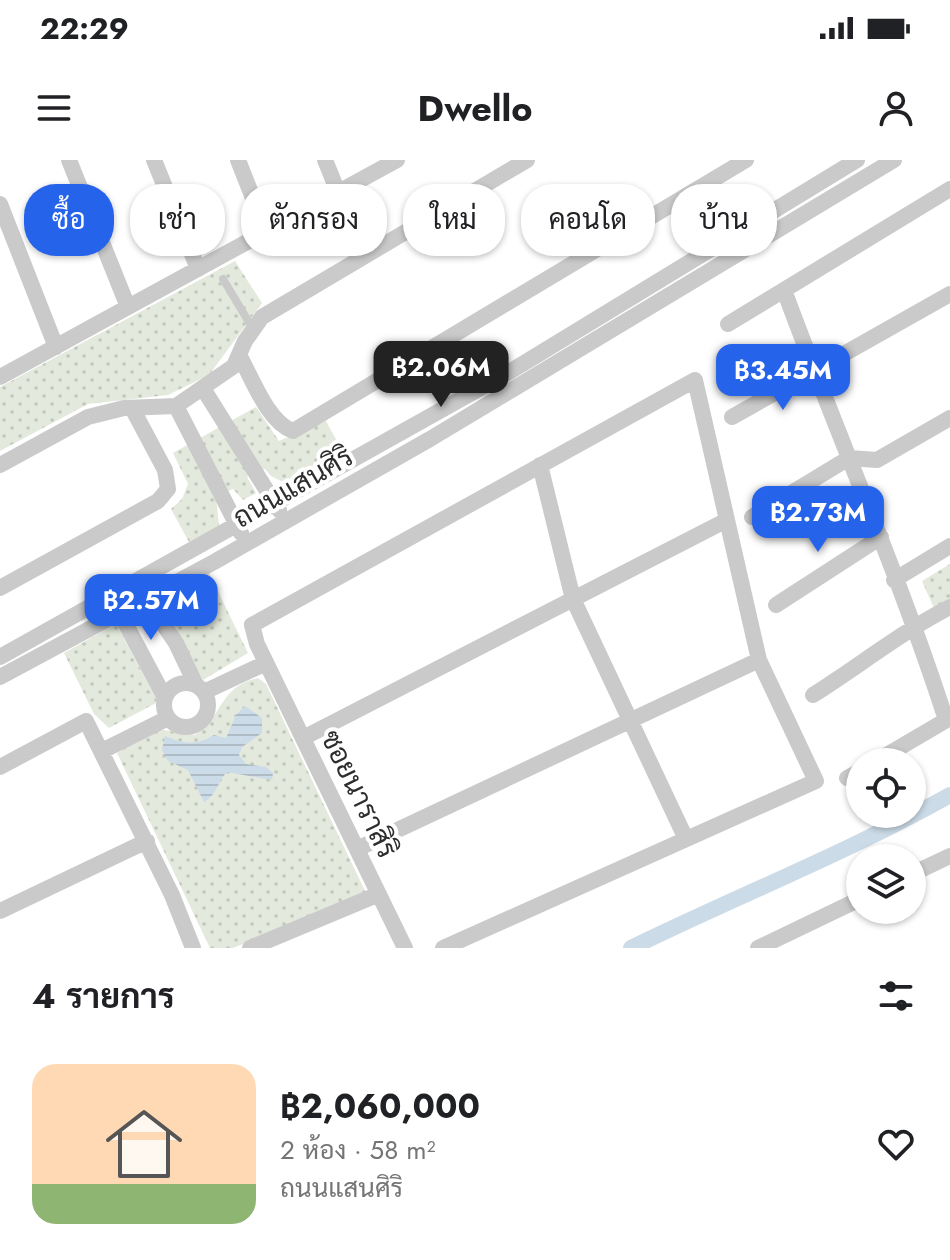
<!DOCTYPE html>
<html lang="th">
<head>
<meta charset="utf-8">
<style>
	:root { --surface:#fff; --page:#f2f2f2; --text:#202124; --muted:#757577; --accent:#2563eb }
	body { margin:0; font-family:Jost,Sarabun,sans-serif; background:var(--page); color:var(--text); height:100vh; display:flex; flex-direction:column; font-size:30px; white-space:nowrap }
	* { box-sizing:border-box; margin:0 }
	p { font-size:26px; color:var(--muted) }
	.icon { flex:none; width:44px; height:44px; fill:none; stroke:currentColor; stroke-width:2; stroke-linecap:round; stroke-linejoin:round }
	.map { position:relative; height:788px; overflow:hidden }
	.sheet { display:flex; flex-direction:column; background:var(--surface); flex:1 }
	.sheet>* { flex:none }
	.top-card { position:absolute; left:24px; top:24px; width:902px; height:72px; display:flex; gap:16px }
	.controls { position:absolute; left:846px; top:588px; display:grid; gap:16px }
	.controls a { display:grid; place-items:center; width:80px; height:80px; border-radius:50%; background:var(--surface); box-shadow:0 2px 6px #0004; font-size:40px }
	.price { position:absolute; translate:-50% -68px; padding:0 18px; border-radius:16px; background:var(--accent); color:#fff; font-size:26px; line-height:52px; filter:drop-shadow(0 2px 4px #0008) }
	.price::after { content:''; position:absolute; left:50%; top:48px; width:24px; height:18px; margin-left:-12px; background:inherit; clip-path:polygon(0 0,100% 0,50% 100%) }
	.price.on { background:#222; color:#fff }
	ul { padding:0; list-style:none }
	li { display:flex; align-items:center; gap:24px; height:200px; padding:0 32px }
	li span { display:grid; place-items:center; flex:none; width:224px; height:160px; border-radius:24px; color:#555 }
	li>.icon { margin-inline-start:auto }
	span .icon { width:96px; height:96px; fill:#fffc; stroke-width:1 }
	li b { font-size:34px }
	h2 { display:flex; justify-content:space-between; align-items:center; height:96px; padding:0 32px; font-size:34px }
	.pill { padding:0 28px; border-radius:32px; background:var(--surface); box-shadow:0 2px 6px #0004; font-size:28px; line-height:72px }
	.pill.on { background:var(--accent); color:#fff }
	.status { display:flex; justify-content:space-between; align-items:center; height:56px; padding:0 40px; background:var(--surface); direction:ltr }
	.status svg { height:22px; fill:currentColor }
	header { display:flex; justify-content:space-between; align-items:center; height:104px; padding:0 32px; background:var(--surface); font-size:36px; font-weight:700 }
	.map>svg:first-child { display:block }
</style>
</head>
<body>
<div class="status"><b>22:29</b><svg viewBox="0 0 49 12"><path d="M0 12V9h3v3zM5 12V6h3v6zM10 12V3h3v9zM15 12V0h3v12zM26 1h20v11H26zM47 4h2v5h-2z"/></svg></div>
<header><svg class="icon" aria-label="menu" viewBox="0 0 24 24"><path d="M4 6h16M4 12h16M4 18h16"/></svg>Dwello<svg class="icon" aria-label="person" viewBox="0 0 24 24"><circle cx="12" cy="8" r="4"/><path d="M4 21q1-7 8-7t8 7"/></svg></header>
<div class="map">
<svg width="950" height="788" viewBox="0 0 950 788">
	<defs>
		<pattern id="green-dots" width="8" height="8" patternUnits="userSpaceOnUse" patternTransform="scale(2)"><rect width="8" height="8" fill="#e3e9dc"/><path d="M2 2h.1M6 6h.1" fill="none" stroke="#c3c8bd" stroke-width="1.8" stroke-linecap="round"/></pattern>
		<pattern id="water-rules" width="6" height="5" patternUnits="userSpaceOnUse" patternTransform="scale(2)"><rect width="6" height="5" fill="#cbdbe7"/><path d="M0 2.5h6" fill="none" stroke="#afbcc6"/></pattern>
	</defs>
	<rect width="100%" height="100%" fill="#fff"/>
	<path fill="url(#green-dots)" d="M235,101l27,42 -53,72 -41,20 -80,9 -88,47v-64z
		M256,247l23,34 47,-20 19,35 -54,30 -20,-10 -6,-7 -18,8 9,16 -13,7 -10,-11 -17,7 3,30 -30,16 -18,-33 11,-10 6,-15 -15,-31z
		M950,404v43l-13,8 -15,-34z
		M208,411l40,82 -45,27 -46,-80z
		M116,464l42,78 -49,26 -15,-14 -30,-61z
		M258,518l8,6 100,209 -133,55h-23l-93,-195 40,-24 38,6c28,-18 24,-49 63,-57z"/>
	<path fill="url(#water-rules)" d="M245,546l17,12v15l-20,14 -3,8 7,9 20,3 7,6 -1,7 -45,-8c-10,10 -9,22 -23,30l-16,-32 -20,-9 -6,-11 3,-14c19,8 31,10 49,-1l12,3 10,-23z"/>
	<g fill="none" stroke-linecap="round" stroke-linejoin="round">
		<path stroke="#cbdbe7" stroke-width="16" d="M631,788c106,-52 216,-95 319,-153"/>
		<path stroke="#cacaca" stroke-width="8" d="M223,119l30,50"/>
		<path stroke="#cacaca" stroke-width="16" d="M69,0l59,147
			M154,0l44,109
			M238,0l28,71
			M325,0l13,32
			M0,44l56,143
			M784,130c53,144 115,284 162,430
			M728,164l222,-135
			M239,195c13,22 28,67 54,76l453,-271
			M0,217l397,-217
			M204,230l75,120
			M176,246l65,127
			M732,257l218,-123
			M0,305l88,-48 36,-9 52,-2 58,-40 11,-25 17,-24 265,-157
			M540,305l33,134 113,240
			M752,357l97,-59 28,2 73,-42
			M894,420l56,-34
			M0,428l158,-87 10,-12 -3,-19 -33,-62
			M140,430l36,53 20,42
			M115,444l50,94
			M776,445l105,-68
			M0,497l511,-286 346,-211
			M0,517l214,-115 216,-123 464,-279
			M164 545a22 22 0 1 1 44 0a22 22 0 1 1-44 0Z
			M204,532l62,-29
			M813,535c46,-29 90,-64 137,-88
			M303,578l424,-218
			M102,591l66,-33
			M875,602l75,-44
			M0,607l86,-46 86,174 21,53
			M847,618l13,-7
			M357,689l402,-189
			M912,714l38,-18
			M0,751l147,-70
			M250,788l129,-54
			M405,788l-148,-304 -5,-19 443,-245 64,280 57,121 -373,167
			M758,788l102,-49"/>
	</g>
	<g text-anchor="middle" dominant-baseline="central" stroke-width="8" stroke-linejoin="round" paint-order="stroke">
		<g font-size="28" fill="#2d2d2d" stroke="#fff">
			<text transform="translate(293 327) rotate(-30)">ถนนแสนศิริ</text>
			<text transform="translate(359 634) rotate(64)">ซอยนาราสิริ</text>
		</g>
	</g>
</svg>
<div class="controls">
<a><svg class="icon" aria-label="locate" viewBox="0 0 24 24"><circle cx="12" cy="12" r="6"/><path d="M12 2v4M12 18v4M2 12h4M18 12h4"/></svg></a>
<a><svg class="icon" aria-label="layers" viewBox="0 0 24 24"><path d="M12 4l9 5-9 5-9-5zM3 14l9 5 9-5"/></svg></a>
</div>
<b class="price on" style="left:441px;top:249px">฿2.06M</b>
<b class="price" style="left:783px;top:252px">฿3.45M</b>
<b class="price" style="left:818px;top:394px">฿2.73M</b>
<b class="price" style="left:151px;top:482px">฿2.57M</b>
<div class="top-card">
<a class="pill on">ซื้อ</a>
<a class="pill">เช่า</a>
<a class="pill">ตัวกรอง</a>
<a class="pill">ใหม่</a>
<a class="pill">คอนโด</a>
<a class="pill">บ้าน</a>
</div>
</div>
<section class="sheet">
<h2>4 รายการ<svg class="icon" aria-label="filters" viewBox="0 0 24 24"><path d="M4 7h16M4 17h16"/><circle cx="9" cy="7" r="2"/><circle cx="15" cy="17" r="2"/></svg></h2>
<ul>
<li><span style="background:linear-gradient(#ffd9b3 75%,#8fb573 0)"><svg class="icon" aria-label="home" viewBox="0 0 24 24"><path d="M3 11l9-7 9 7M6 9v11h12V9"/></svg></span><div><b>฿2,060,000</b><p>2 ห้อง · 58 m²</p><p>ถนนแสนศิริ</p></div><svg class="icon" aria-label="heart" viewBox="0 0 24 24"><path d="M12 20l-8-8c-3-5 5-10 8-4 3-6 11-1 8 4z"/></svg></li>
</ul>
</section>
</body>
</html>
